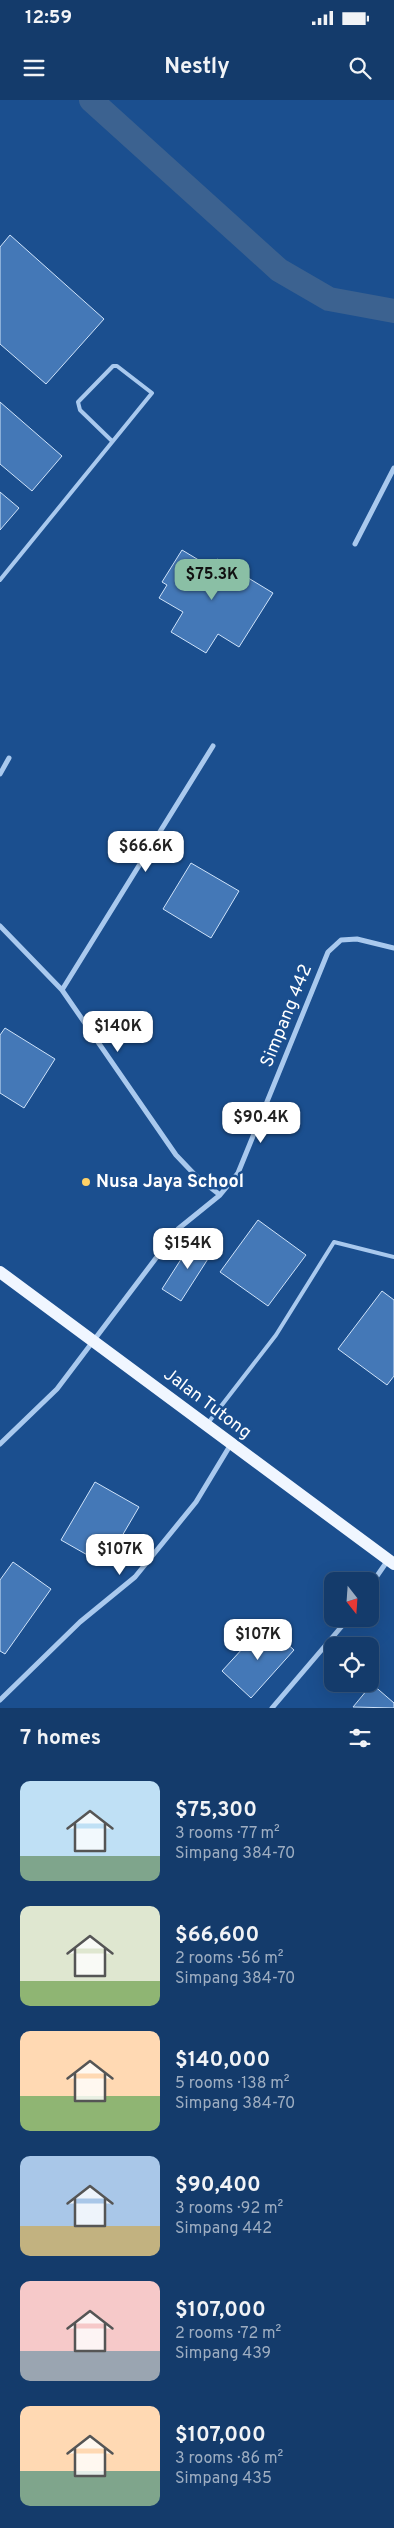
<!DOCTYPE html>
<html lang="en">
<head>
<meta charset="utf-8">
<style>
	:root { --surface:#143b6b; --page:#1d4271; --text:#f1f3f6; --muted:#9dadc1; --line:#33557e; --accent:#8abfa5 }
	body { margin:0; font-family:Overpass,sans-serif; background:var(--page); color:var(--text); height:100vh; display:flex; flex-direction:column; font-size:19px; white-space:nowrap }
	* { box-sizing:border-box; margin:0 }
	p { font-size:16px; color:var(--muted) }
	.icon { flex:none; width:28px; height:28px; fill:none; stroke:currentColor; stroke-width:2; stroke-linecap:round; stroke-linejoin:round }
	.map { position:relative; height:1608px; overflow:hidden }
	.sheet { display:flex; flex-direction:column; background:var(--surface); flex:1 }
	.sheet>* { flex:none }
	.needle { width:32px; rotate:163deg }
	.tools { position:absolute; left:324px; top:1472px; display:grid; gap:10px }
	.tools a { display:grid; place-items:center; width:55px; height:55px; border-radius:10px; background:var(--surface); box-shadow:0 5px 20px #0002,0 0 0 1px var(--line); font-size:25px }
	.price { position:absolute; translate:-50% -42px; padding:0 11px; border-radius:10px; background:#fff; color:#222; font-size:16px; line-height:32px; filter:drop-shadow(0 1px 2px #0008) }
	.price::after { content:''; position:absolute; left:50%; top:30px; width:15px; height:11px; margin-left:-8px; background:inherit; clip-path:polygon(0 0,100% 0,50% 100%) }
	.price.selected { background:var(--accent); color:#111 }
	ul { padding:0; list-style:none }
	li { display:flex; align-items:center; gap:15px; height:125px; padding:0 20px }
	li span { display:grid; place-items:center; flex:none; width:140px; height:100px; border-radius:10px; color:#555 }
	li>.icon { margin-inline-start:auto }
	span .icon { width:60px; height:60px; fill:#fffc; stroke-width:1 }
	li b { font-size:21px }
	h2 { display:flex; justify-content:space-between; align-items:center; height:60px; padding:0 20px; font-size:21px }
	.status { display:flex; justify-content:space-between; align-items:center; height:35px; padding:0 25px; background:var(--surface); direction:ltr }
	.status svg { height:14px; fill:currentColor }
	header { display:flex; justify-content:space-between; align-items:center; height:65px; padding:0 20px; background:var(--surface); font-size:22px; font-weight:700 }
	.map>svg:first-child { display:block }
</style>
</head>
<body>
<div class="status"><b>12:59</b><svg viewBox="0 0 49 12"><path d="M0 12V9h3v3zM5 12V6h3v6zM10 12V3h3v9zM15 12V0h3v12zM26 1h20v11H26zM47 4h2v5h-2z"/></svg></div>
<header><svg class="icon" aria-label="menu" viewBox="0 0 24 24"><path d="M4 6h16M4 12h16M4 18h16"/></svg>Nestly<svg class="icon" aria-label="search" viewBox="0 0 24 24"><circle cx="10" cy="10" r="6"/><path d="M15 15l6 6"/></svg></header>
<div class="map">
<svg width="394" height="1608" viewBox="0 0 394 1608">
	<rect width="100%" height="100%" fill="#1b4f8f"/>
	<g fill="none" stroke-linecap="round" stroke-linejoin="round">
		<path stroke="#3c6290" stroke-width="24" d="M91,0l188,170 50,29 65,12"/>
	</g>
	<path fill="#4478b7" stroke="#cfe3fa" d="M10,135l94,84 -58,65 -46,-40v-97z
		M0,302l62,54 -30,35 -32,-27z
		M0,392l19,16 -19,22z
		M182,450l30,18 5,-9 56,34 -34,54 -21,-13 -12,19 -35,-21 12,-20 -24,-14 8,-13 -5,-3z
		M191,763l48,28 -28,47 -48,-29z
		M5,928l50,31 -31,49 -24,-15v-58z
		M258,1120l48,35 -38,51 -48,-34z
		M194,1139l19,12 -32,50 -19,-12z
		M382,1191l12,9v76l-7,9 -49,-36z
		M95,1382l44,25 -34,58 -44,-25z
		M13,1462l38,27 -46,65 -5,-3v-71z
		M265,1524l29,26 -43,48 -29,-27z
		M372,1584l22,19v5l-41,-1z"/>
	<g fill="none" stroke-linecap="round" stroke-linejoin="round">
		<path stroke="#a9c9ee" stroke-width="4" d="M0,480l152,-187 -35,-27h-4l-35,36 2,8 32,31
			M208,1323l68,-88 58,-93 60,15"/>
		<path stroke="#a9c9ee" stroke-width="5" d="M355,444l39,-76
			M0,674l9,-16
			M0,826l62,64 114,165 20,21 24,19
			M62,890l151,-244
			M0,1344l57,-55 121,-160 42,-34 18,-22 90,-221 13,-12 16,-1 37,9
			M370,1486l18,-26
			M0,1600l80,-78 55,-45 61,-75 35,-58
			M272,1608l76,-89"/>
		<path stroke="#f0f6ff" stroke-width="12" d="M0,1172l394,292"/>
	</g>
	<circle fill="#ffd166" stroke="#1b4f8f" stroke-width="2" cx="86" cy="1082" r="5"/>
	<g text-anchor="middle" dominant-baseline="central" stroke-width="5" stroke-linejoin="round" paint-order="stroke">
		<g font-size="18" fill="#fff" stroke="#1b4f8f">
			<text transform="translate(287 916) rotate(-68)">Simpang 442</text>
			<text transform="translate(207 1304) rotate(37)">Jalan Tutong</text>
		</g>
		<g font-size="18" font-weight="bold" fill="#fff" stroke="#1b4f8f" text-anchor="start">
			<text x="96" y="1082">Nusa Jaya School</text>
		</g>
	</g>
</svg>
<div class="tools">
<a><svg class="needle" viewBox="-14 -14 28 28"><path d="M0-13l5 13h-10z" fill="#e53935"/><path d="M0 13l5-13h-10z" fill="#9dadc1"/></svg></a>
<a><svg class="icon" aria-label="locate" viewBox="0 0 24 24"><circle cx="12" cy="12" r="6"/><path d="M12 2v4M12 18v4M2 12h4M18 12h4"/></svg></a>
</div>
<b class="price selected" style="left:212px;top:501px">$75.3K</b>
<b class="price" style="left:146px;top:773px">$66.6K</b>
<b class="price" style="left:118px;top:953px">$140K</b>
<b class="price" style="left:261px;top:1044px">$90.4K</b>
<b class="price" style="left:188px;top:1170px">$154K</b>
<b class="price" style="left:120px;top:1476px">$107K</b>
<b class="price" style="left:258px;top:1561px">$107K</b>
</div>
<section class="sheet">
<h2>7 homes<svg class="icon" aria-label="filters" viewBox="0 0 24 24"><path d="M4 7h16M4 17h16"/><circle cx="9" cy="7" r="2"/><circle cx="15" cy="17" r="2"/></svg></h2>
<ul>
<li><span style="background:linear-gradient(#bfe0f5 75%,#7fa58c 0)"><svg class="icon" aria-label="home" viewBox="0 0 24 24"><path d="M3 11l9-7 9 7M6 9v11h12V9"/></svg></span><div><b>$75,300</b><p>3 rooms · 77 m²</p><p>Simpang 384-70</p></div></li>
<li><span style="background:linear-gradient(#dfe7d0 75%,#8fb573 0)"><svg class="icon" aria-label="home" viewBox="0 0 24 24"><path d="M3 11l9-7 9 7M6 9v11h12V9"/></svg></span><div><b>$66,600</b><p>2 rooms · 56 m²</p><p>Simpang 384-70</p></div></li>
<li><span style="background:linear-gradient(#ffd9b3 65%,#8fb573 0)"><svg class="icon" aria-label="home" viewBox="0 0 24 24"><path d="M3 11l9-7 9 7M6 9v11h12V9"/></svg></span><div><b>$140,000</b><p>5 rooms · 138 m²</p><p>Simpang 384-70</p></div></li>
<li><span style="background:linear-gradient(#a9c7e8 70%,#c2b280 0)"><svg class="icon" aria-label="home" viewBox="0 0 24 24"><path d="M3 11l9-7 9 7M6 9v11h12V9"/></svg></span><div><b>$90,400</b><p>3 rooms · 92 m²</p><p>Simpang 442</p></div></li>
<li><span style="background:linear-gradient(#f6c9c9 70%,#9aa5b1 0)"><svg class="icon" aria-label="home" viewBox="0 0 24 24"><path d="M3 11l9-7 9 7M6 9v11h12V9"/></svg></span><div><b>$107,000</b><p>2 rooms · 72 m²</p><p>Simpang 439</p></div></li>
<li><span style="background:linear-gradient(#ffd9b3 65%,#7fa58c 0)"><svg class="icon" aria-label="home" viewBox="0 0 24 24"><path d="M3 11l9-7 9 7M6 9v11h12V9"/></svg></span><div><b>$107,000</b><p>3 rooms · 86 m²</p><p>Simpang 435</p></div></li>
</ul>
</section>
</body>
</html>
